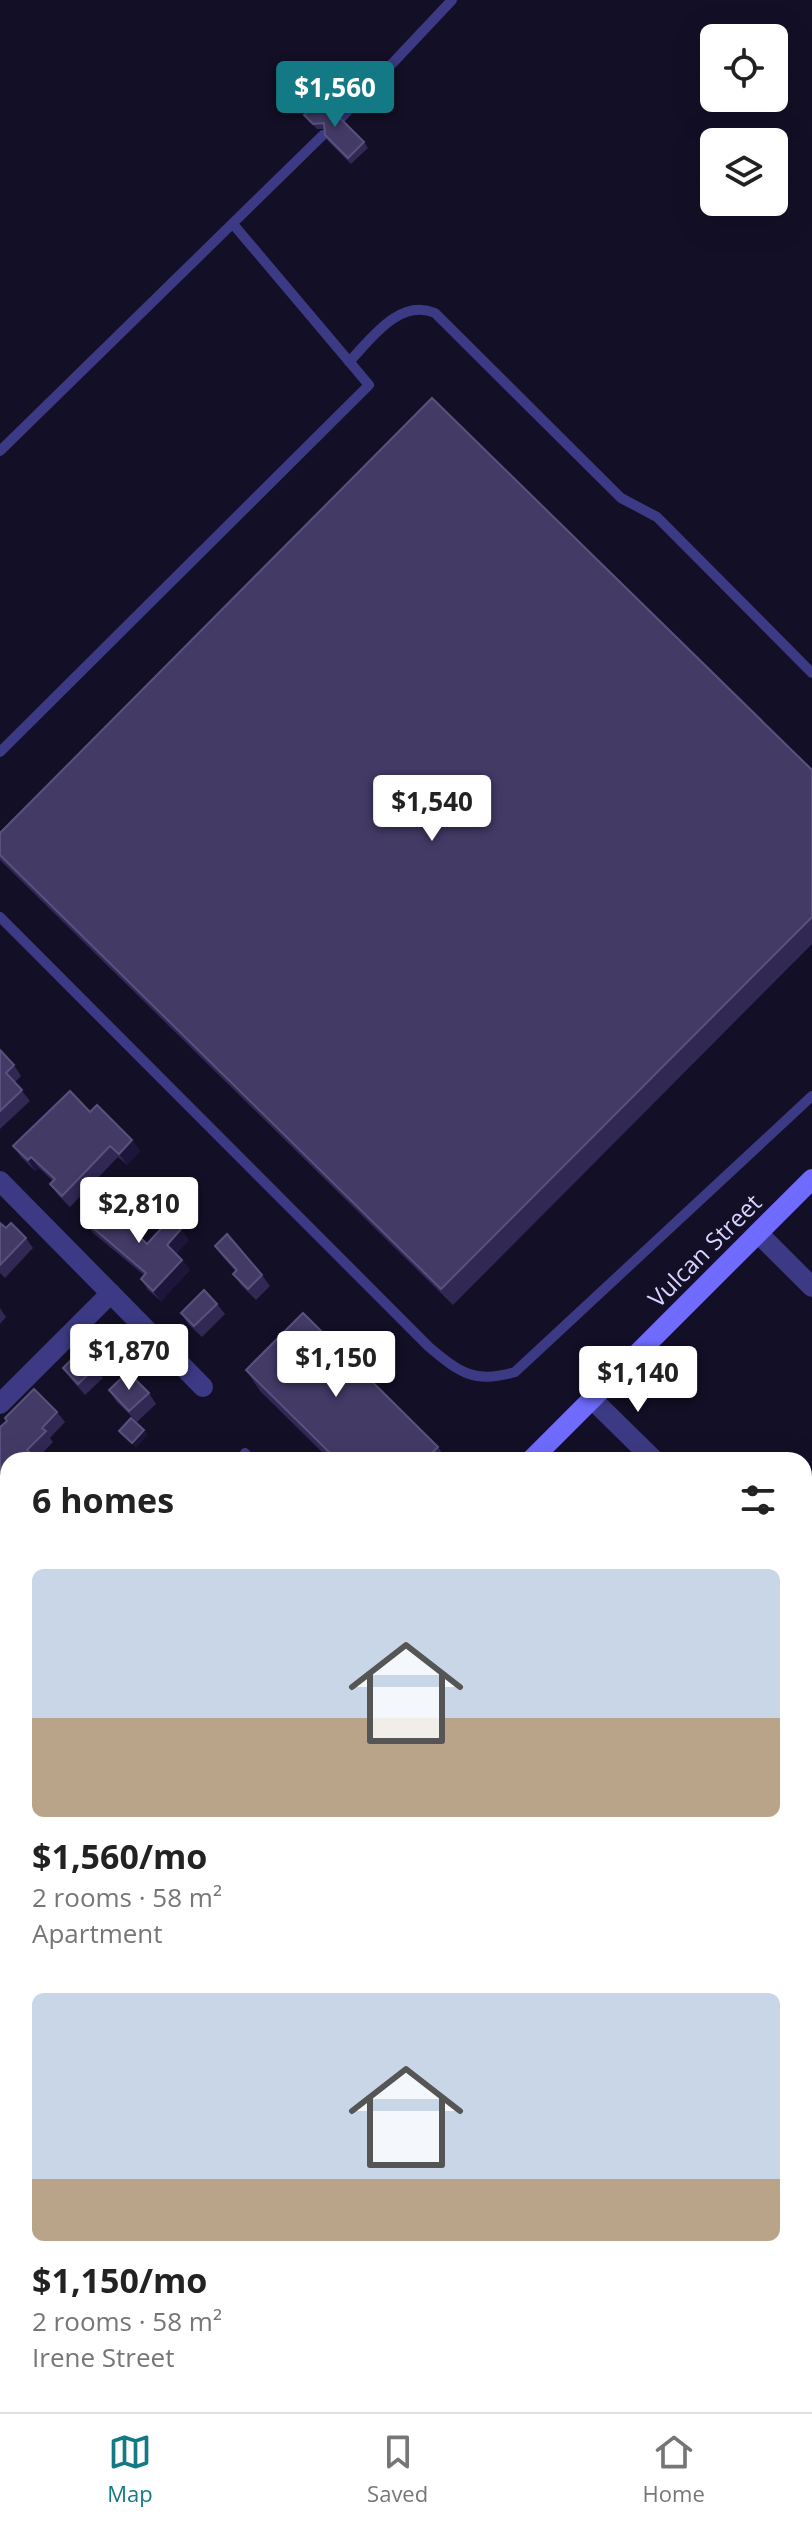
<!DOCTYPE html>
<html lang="en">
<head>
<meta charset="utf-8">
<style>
	:root { --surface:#fff; --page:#f6f6f6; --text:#222; --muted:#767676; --line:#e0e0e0; --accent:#137a85 }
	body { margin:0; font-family:"Open Sans",sans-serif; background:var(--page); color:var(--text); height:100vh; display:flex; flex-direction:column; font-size:30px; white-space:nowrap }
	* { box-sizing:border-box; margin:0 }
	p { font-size:26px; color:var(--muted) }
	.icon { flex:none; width:44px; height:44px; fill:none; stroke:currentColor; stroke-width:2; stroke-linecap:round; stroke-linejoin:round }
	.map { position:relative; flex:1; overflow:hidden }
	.side { position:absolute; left:0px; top:1452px; width:812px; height:960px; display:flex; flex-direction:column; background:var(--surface); border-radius:24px 24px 0 0; box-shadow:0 8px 32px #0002 }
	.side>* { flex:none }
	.tools { position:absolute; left:700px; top:24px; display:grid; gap:16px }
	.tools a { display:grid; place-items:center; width:88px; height:88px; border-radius:12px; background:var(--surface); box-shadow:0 8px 32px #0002; font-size:40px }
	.price { position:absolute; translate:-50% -68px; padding:0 18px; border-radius:8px; background:#fff; color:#222; font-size:26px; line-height:52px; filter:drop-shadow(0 2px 4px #0008) }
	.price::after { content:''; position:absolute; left:50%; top:48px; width:24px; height:18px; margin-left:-12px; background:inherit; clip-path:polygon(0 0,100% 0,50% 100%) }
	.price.current { background:var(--accent); color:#fff }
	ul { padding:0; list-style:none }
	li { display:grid; align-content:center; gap:16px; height:424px; padding:0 32px }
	li span { display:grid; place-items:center; height:248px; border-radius:12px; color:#555 }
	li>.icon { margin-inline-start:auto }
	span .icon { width:144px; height:144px; fill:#fffc; stroke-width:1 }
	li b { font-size:34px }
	h2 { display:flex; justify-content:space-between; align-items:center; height:96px; padding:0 32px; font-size:34px }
	.menu { display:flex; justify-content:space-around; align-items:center; height:112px; border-top:2px solid var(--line); background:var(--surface); font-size:22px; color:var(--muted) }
	.menu a { display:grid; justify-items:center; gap:4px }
	.menu .current { color:var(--accent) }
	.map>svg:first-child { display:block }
</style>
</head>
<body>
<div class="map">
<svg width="812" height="2412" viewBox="0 0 812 2412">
	<rect width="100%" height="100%" fill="#130f26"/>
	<path fill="#12302f" d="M8,2009v395h184l3,8h-195v-395z"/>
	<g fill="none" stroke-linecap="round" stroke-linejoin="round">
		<path stroke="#2fb8b0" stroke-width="3" stroke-dasharray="4 6" stroke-linecap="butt" d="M0,2139l8,-32
			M0,2271l8,-8
			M0,2398l8,4
			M14,2404l18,8
			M152,2404l9,8"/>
		<path stroke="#3d3a85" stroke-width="10" d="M340,119l112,-119
			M349,362c22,-23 50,-64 86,-49l186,185 36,19 155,156
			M0,451l323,-316
			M0,752l369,-367 -136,-161
			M0,917l429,430c31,26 46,37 86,25l297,-276
			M245,1453l6,7"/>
		<path stroke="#3d3a85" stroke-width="20" d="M0,1181l203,206
			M758,1233l54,54
			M592,1399l62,61
			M0,1404l111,-111
			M804,1609l8,8
			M0,1901l8,8
			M804,1942l8,8
			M804,2021l8,-5
			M462,2404l4,8
			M700,2404l3,8
			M243,2412l11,-8"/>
		<path stroke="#6f6bff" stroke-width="20" d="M531,1460l281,-281
			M0,1993l8,-8
			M211,2404l3,8"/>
	</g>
	<path fill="#312854" d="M334,114v5l30,23 4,6 -17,16 -23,-23 -3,-6 -1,-6h-7l-13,-14z
		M812,770v174l-359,361 -453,-445v-27z
		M0,1050l14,15 7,11 -6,6 15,19 -30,28z
		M90,1112l42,28 8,11 -13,14 -9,-8 -48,50 -12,-12 -8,-11 3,-3 -14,-13 -4,3 -14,-14 -8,-11z
		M86,1222l61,22 42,-4 -13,14 6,6 8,10 -29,31 -13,-11 -7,-11 3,-4 -51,-42z
		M0,1223l6,5 20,10 7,10 -28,30 -5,-5z
		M215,1246l47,29 8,11 -14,14 -15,-15 -8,-11 3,-2 -14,-16z
		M217,1304l8,10 -23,23 -14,-13 -7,-11z
		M0,1308l6,9 -6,7z
		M96,1367l7,11 -18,17 -15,-17 -7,-10z
		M246,1370l192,77 9,13h-117l-70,-69z
		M109,1390l40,3 7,11 -19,18 -21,-21z
		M57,1412l8,10 -15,16 3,4 -17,18h-28v31l-2,2 2,28 -8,9v-103l7,-5 -2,-4z
		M0,1751l8,8v19l-8,8z
		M0,1801l6,7 -6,6z
		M0,1933l8,11v3l-8,8z"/>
	<path fill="#1d163a" d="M330,108l4,6v10l-4,-5z
		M132,1140l8,11 -13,14 -8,-11z
		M31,1157l8,11 -4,3 -7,-11z
		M181,1229l8,11 -15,16 -7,-11z
		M182,1260l8,10 -29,31 -8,-10z
		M144,1430l4,5 -12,13 -4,-5z
		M8,1502v19l-8,9v-19z
		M1,1824l7,11 -8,9v-19z"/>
	<path fill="#433a66" stroke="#5a527e" stroke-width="2" d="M321,98l9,10v11h11l23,23 -16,16 -23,-23 -1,-12 -11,1 -9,-9z
		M432,398l380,372v147l-371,372 -441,-434v-22z
		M0,1050l14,15 -8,8 16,17 -22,21z
		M70,1091l20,21 7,-7 35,35 -13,14 -9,-8 -48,50 -12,-12 5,-5 -24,-22 -3,3 -15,-14z
		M104,1202l43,42 23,-25 11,10 -14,16 15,15 -29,31 -12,-12 5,-6 -60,-51z
		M0,1223l6,5 5,-5 15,15 -26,27z
		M227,1234l35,41 -14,14 -15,-15 4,-4 -22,-24z
		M204,1290l13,14 -23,22 -13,-13z
		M303,1313l135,134 -13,13h-88l-91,-90z
		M80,1351l16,16 -18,17 -15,-16z
		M128,1372l21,21 -20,18 -20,-21z
		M34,1389l23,23 -15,16 4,3 -19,19 3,3 -7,7h-15v14l-8,7v-54l7,-6 -2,-3z
		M131,1418l13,12 -12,13 -13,-12z
		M0,1487l8,8v7l-8,9z
		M0,1751l8,8v1l-8,8z"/>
	<g text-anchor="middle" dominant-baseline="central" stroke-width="8" stroke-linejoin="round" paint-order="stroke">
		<g font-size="24" fill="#d9d4ff" stroke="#130f26">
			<text transform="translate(704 1250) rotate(-45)">Vulcan Street</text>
		</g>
	</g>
</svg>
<div class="tools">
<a><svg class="icon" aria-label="locate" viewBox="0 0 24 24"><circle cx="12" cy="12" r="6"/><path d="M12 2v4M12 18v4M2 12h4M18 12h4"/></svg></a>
<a><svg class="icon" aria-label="layers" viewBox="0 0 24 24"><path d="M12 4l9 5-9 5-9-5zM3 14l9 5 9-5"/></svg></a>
</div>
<b class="price current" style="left:335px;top:129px">$1,560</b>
<b class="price" style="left:432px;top:843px">$1,540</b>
<b class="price" style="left:139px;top:1245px">$2,810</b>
<b class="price" style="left:129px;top:1392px">$1,870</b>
<b class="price" style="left:336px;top:1399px">$1,150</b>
<b class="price" style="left:638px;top:1414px">$1,140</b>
<section class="side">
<h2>6 homes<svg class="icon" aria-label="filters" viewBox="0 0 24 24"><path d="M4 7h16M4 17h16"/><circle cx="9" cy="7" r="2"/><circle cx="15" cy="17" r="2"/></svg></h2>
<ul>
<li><span style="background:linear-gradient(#c9d6e8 60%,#b9a48a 0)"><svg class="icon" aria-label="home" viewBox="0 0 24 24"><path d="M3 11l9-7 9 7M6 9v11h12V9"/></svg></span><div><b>$1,560/mo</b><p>2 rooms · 58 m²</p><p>Apartment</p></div></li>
<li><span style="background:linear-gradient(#c9d6e8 75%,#b9a48a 0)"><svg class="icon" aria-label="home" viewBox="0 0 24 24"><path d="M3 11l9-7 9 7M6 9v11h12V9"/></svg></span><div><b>$1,150/mo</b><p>2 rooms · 58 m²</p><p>Irene Street</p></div></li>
</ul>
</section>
</div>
<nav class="menu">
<a class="current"><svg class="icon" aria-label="map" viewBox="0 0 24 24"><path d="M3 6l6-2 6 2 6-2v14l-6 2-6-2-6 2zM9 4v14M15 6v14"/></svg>Map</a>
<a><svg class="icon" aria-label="saved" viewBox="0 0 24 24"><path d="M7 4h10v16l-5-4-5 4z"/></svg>Saved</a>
<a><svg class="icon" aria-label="home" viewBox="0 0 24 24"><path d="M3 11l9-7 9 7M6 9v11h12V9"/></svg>Home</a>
</nav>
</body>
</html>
